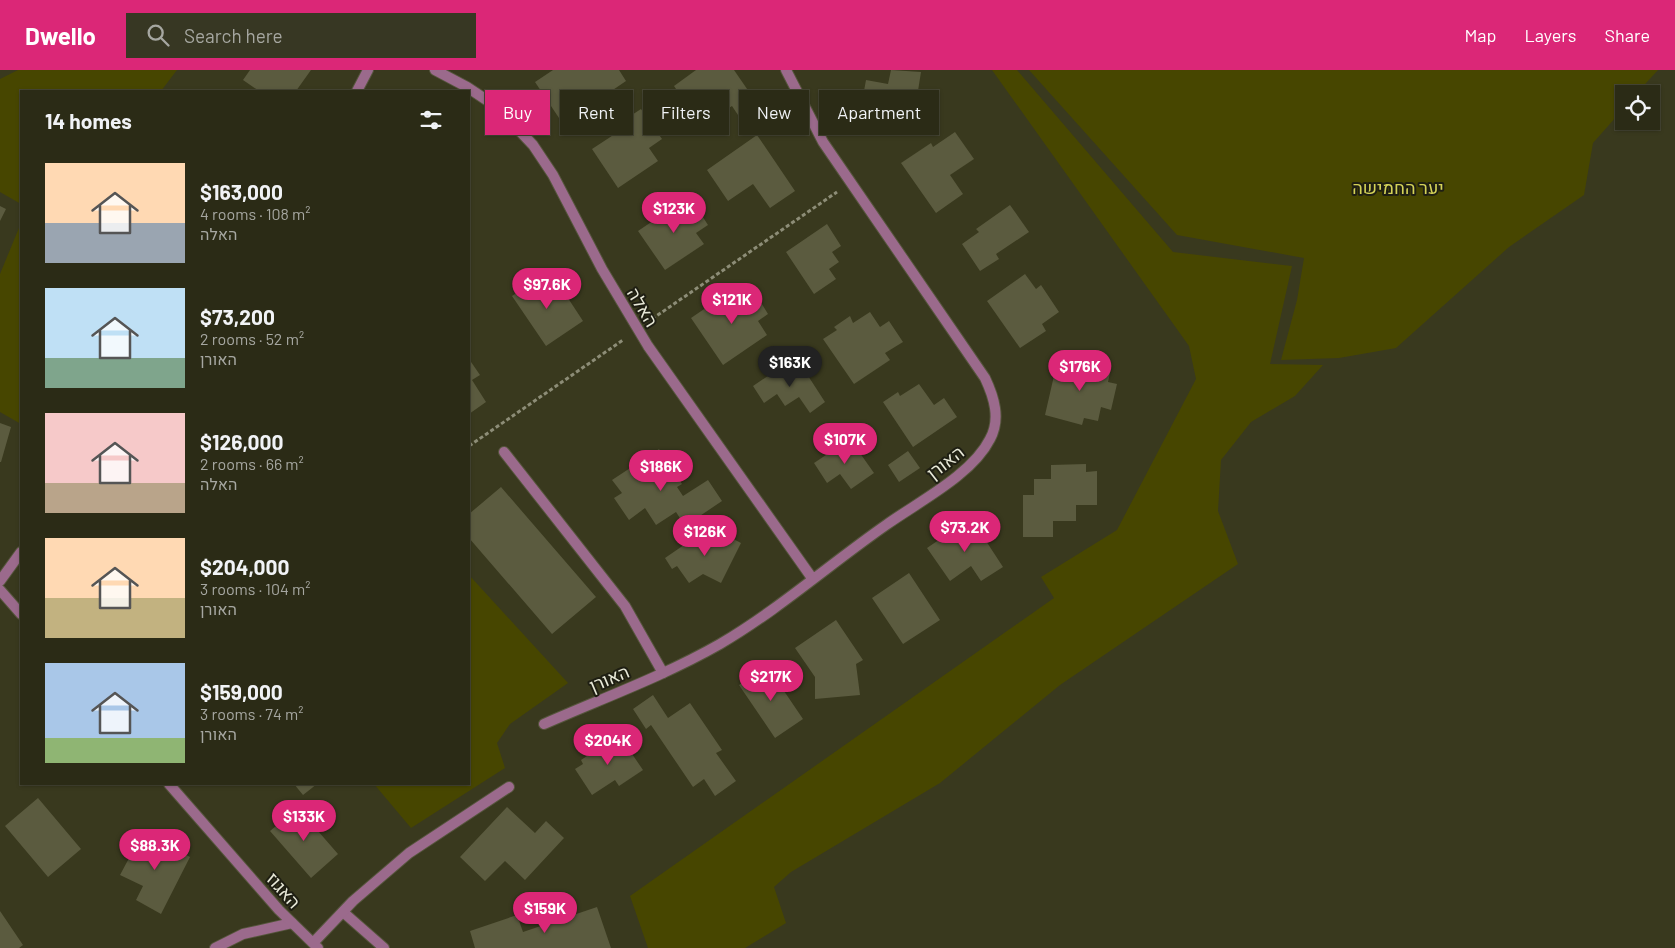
<!DOCTYPE html>
<html lang="en">
<head>
<meta charset="utf-8">
<style>
	:root { --surface:#2b2b16; --page:#373723; --text:#f1f3f6; --muted:#a6a7a1; --line:#474735; --accent:#db2777 }
	body { margin:0; font-family:Barlow,Heebo,sans-serif; background:var(--page); color:var(--text); height:100vh; display:flex; flex-direction:column; font-size:19px; white-space:nowrap }
	* { box-sizing:border-box; margin:0 }
	p { font-size:16px; color:var(--muted) }
	.icon { flex:none; width:28px; height:28px; fill:none; stroke:currentColor; stroke-width:2; stroke-linecap:round; stroke-linejoin:round }
	.map { position:relative; flex:1; overflow:hidden }
	.drawer { position:absolute; left:20px; top:20px; width:450px; height:695px; display:flex; flex-direction:column; background:var(--surface); border-radius:0px; box-shadow:0 1px 4px #0004,0 0 0 1px var(--line) }
	.drawer>* { flex:none }
	.banner { position:absolute; left:485px; top:20px; width:475px; height:45px; display:flex; gap:10px }
	.buttons { position:absolute; left:1615px; top:15px; display:grid; gap:10px }
	.buttons a { display:grid; place-items:center; width:45px; height:45px; border-radius:0px; background:var(--surface); box-shadow:0 1px 4px #0004,0 0 0 1px var(--line); font-size:25px }
	.price { position:absolute; translate:-50% -42px; padding:0 11px; border-radius:18px; background:var(--accent); color:#fff; font-size:16px; line-height:32px; filter:drop-shadow(0 1px 2px #0008) }
	.price::after { content:''; position:absolute; left:50%; top:30px; width:15px; height:11px; margin-left:-8px; background:inherit; clip-path:polygon(0 0,100% 0,50% 100%) }
	.price.active { background:#222; color:#fff }
	ul { padding:0; list-style:none }
	li { display:flex; align-items:center; gap:15px; height:125px; padding:0 25px }
	li span { display:grid; place-items:center; flex:none; width:140px; height:100px; border-radius:0px; color:#555 }
	li>.icon { margin-inline-start:auto }
	span .icon { width:60px; height:60px; fill:#fffc; stroke-width:1 }
	li b { font-size:21px }
	h2 { display:flex; justify-content:space-between; align-items:center; height:60px; padding:0 25px; font-size:21px }
	.chip { padding:0 18px; border-radius:0px; background:var(--surface); box-shadow:0 1px 4px #0004,0 0 0 1px var(--line); font-size:18px; line-height:45px }
	.chip.active { background:var(--accent); color:#fff }
	header { display:flex; align-items:center; gap:30px; box-sizing:border-box; height:70px; padding:0 25px; background:var(--accent); color:#fff }
	header strong { font-size:24px }
	nav { display:flex; gap:28px; margin-inline-start:auto; font-size:18px }
	.search { width:350px; height:45px; background:var(--page); display:flex; align-items:center; gap:12px; box-sizing:border-box; padding:0 18px; border-radius:0px; color:var(--muted); font-size:19px }
	.map>svg:first-child { display:block }
</style>
</head>
<body>
<header>
<strong>Dwello</strong>
<div class="search"><svg class="icon" aria-label="search" viewBox="0 0 24 24"><circle cx="10" cy="10" r="6"/><path d="M15 15l6 6"/></svg>Search here</div>
<nav><a>Map</a><a>Layers</a><a>Share</a></nav>
</header>
<div class="map">
<svg width="1675" height="878" viewBox="0 0 1675 878">
	<rect width="100%" height="100%" fill="#39391e"/>
	<path fill="#474600" d="M18,0h159l-16,21h-140v113l-21,-12v-113z
		M992,0h25l156,182 119,14 -22,98 53,1 -28,31 -44,26 -30,38 -3,51 20,53 -178,121 -120,98 -149,89 -17,15 12,36 -41,25h-97l-18,-52 424,-298 -13,-21 76,-47 79,-151 -7,-33z
		M1029,0h629l-22,24h-12v14l-31,35 -9,52 -75,52 -113,101 -57,10 -58,2 16,-60 7,-42 -127,-23z
		M21,153v201l-21,-12v-138z
		M469,505l99,108 -58,41 -13,19 8,25 -94,60 -37,-44h95z"/>
	<path fill="#5b5b3f" d="M250,0h61l-15,21h-37l-16,-11z
		M553,0h66l7,11 -63,43 -28,-42z
		M696,0h38l22,32 -18,13 -6,-9 -31,20 -27,-40z
		M891,0l30,2 -8,50 -53,-9 6,-33 22,4z
		M641,39l21,30 -13,9 9,13 -40,27 -26,-39 29,-19 -3,-6z
		M955,62l19,27 -24,16 13,19 -27,19 -35,-50 30,-20 2,4z
		M757,65l38,56 -25,17 -17,-24 -25,17 -21,-31z
		M684,130l8,11 5,-3 11,17 -12,8 8,11 -39,26 -27,-39z
		M1010,135l19,27 -33,22 3,5 -19,12 -18,-27 17,-12 -3,-3z
		M0,136l6,3 -6,12z
		M827,154l14,22 -9,6 7,10 -10,7 7,10 -22,15 -28,-42z
		M545,204l10,15 5,-3 23,35 -37,25 -34,-50z
		M1025,204l11,15 5,-4 18,27 -17,12 4,7 -26,17 -33,-47z
		M744,218l11,16 5,-3 8,13 -10,7 9,14 -44,30 -32,-47 22,-15 3,4z
		M870,242l10,15 9,-6 14,21 -18,11 5,7 -36,24 -31,-45 14,-9 -3,-3 16,-11 3,7z
		M1066,287l45,11 -3,14 9,2 -6,26 -10,-3 -3,14 -14,-3 -2,7 -37,-10 11,-48 7,2z
		M469,289l11,16 -8,5 14,22 -17,12z
		M784,295l6,8 11,-8 24,37 -15,11 -11,-16 -14,9 -8,-12 -13,9 -11,-17z
		M919,314l15,21 10,-7 13,19 -44,30 -30,-45 15,-10 2,4z
		M0,353l11,4 -10,35h-1z
		M850,369l24,34 -23,16 -11,-15 -13,9 -13,-20z
		M659,379l23,35 -5,3 6,9 25,-16 14,21 -37,25 -9,-14 -20,13 -11,-17 -16,12 -15,-22 8,-5 -10,-13z
		M908,381l12,17 -21,14 -11,-17z
		M1086,394v8l11,-1v34h-21v16h-23v16h-30v-42h11v-16h17v-14z
		M501,417l95,110 -44,37 -83,-96v-24z
		M971,448l32,49 -22,14 -10,-15 -21,15 -23,-33z
		M714,459l27,14 -20,40 -18,-9 -14,9 -12,-17 -5,3 -7,-11 32,-22 8,13z
		M909,503l31,47 -37,24 -31,-46z
		M836,550l27,40 -7,4 4,31 -45,4v-22l-20,-29z
		M767,596l36,53 -28,19 -36,-53z
		M653,625l15,23 22,-15 32,47 -6,3 20,28 -21,15 -11,-17 -11,8 -42,-62 -5,4 -13,-20z
		M619,665l24,35 -24,16 -4,-6 -23,15 -17,-26 8,-5 -2,-4z
		M294,714h23l-14,11z
		M38,728l43,51 -33,28 -43,-51z
		M300,736l20,23 -2,2 20,23 -27,24 -41,-47z
		M507,737l28,26 11,-12 18,17 -39,42 -20,-19 -20,20 -25,-24z
		M143,762l47,25 -29,57 -25,-14 7,-14 -23,-11z
		M597,837l14,41h-136l-5,-17 47,-16 6,17z
		M0,841l23,34 -4,3h-19z"/>
	<g fill="none" stroke-linecap="round" stroke-linejoin="round">
		<g stroke="#55553c" stroke-width="12">
			<path id="service" d="M504,382l121,154 38,67
				M343,842l41,36
				M215,878l28,-14 49,-11"/>
		</g>
		<g stroke="#55553c" stroke-width="12">
			<path id="minor" d="M435,0l32,17 30,20 36,38 20,30 49,94 46,77 164,232
				M357,21l11,-21
				M0,511l21,-29
				M0,520l21,24
				M544,654c59,-26 120,-48 176,-80 58,-34 110,-80 166,-119 32,-23 86,-50 104,-86 11,-20 4,-42 -5,-61l-162,-236 -37,-72
				M169,714l110,126 39,38
				M313,873l40,-42 56,-48 100,-66"/>
		</g>
		<path stroke="#8d8d77" stroke-width="3" stroke-dasharray="4 2.5" stroke-linecap="butt" d="M652,249l185,-127
			M469,376l154,-106"/>
		<use href="#service" stroke="#9b6a8c" stroke-width="10"/>
		<use href="#minor" stroke="#9b6a8c" stroke-width="10"/>
	</g>
	<g text-anchor="middle" dominant-baseline="central" stroke-width="4" stroke-linejoin="round" paint-order="stroke">
		<g font-size="18" fill="#d4d258" stroke="#1f1f13">
			<text x="1398" y="117">יער החמישה</text>
		</g>
		<g font-size="18" fill="#e8e9d8" stroke="#1f1f13">
			<text transform="translate(643 237) rotate(59)">האלה</text>
			<text transform="translate(945 392) rotate(-38)">האורן</text>
			<text transform="translate(609 608) rotate(-23)">האורן</text>
			<text transform="translate(284 820) rotate(48)">האגוז</text>
		</g>
	</g>
</svg>
<div class="buttons">
<a><svg class="icon" aria-label="locate" viewBox="0 0 24 24"><circle cx="12" cy="12" r="6"/><path d="M12 2v4M12 18v4M2 12h4M18 12h4"/></svg></a>
</div>
<b class="price" style="left:674px;top:164px">$123K</b>
<b class="price" style="left:547px;top:240px">$97.6K</b>
<b class="price" style="left:732px;top:255px">$121K</b>
<b class="price active" style="left:790px;top:318px">$163K</b>
<b class="price" style="left:1080px;top:322px">$176K</b>
<b class="price" style="left:845px;top:395px">$107K</b>
<b class="price" style="left:661px;top:422px">$186K</b>
<b class="price" style="left:965px;top:483px">$73.2K</b>
<b class="price" style="left:705px;top:487px">$126K</b>
<b class="price" style="left:771px;top:632px">$217K</b>
<b class="price" style="left:608px;top:696px">$204K</b>
<b class="price" style="left:304px;top:772px">$133K</b>
<b class="price" style="left:155px;top:801px">$88.3K</b>
<b class="price" style="left:545px;top:864px">$159K</b>
<div class="banner">
<a class="chip active">Buy</a>
<a class="chip">Rent</a>
<a class="chip">Filters</a>
<a class="chip">New</a>
<a class="chip">Apartment</a>
</div>
<section class="drawer">
<h2>14 homes<svg class="icon" aria-label="filters" viewBox="0 0 24 24"><path d="M4 7h16M4 17h16"/><circle cx="9" cy="7" r="2"/><circle cx="15" cy="17" r="2"/></svg></h2>
<ul>
<li><span style="background:linear-gradient(#ffd9b3 60%,#9aa5b1 0)"><svg class="icon" aria-label="home" viewBox="0 0 24 24"><path d="M3 11l9-7 9 7M6 9v11h12V9"/></svg></span><div><b>$163,000</b><p>4 rooms · 108 m²</p><p>האלה</p></div></li>
<li><span style="background:linear-gradient(#bfe0f5 70%,#7fa58c 0)"><svg class="icon" aria-label="home" viewBox="0 0 24 24"><path d="M3 11l9-7 9 7M6 9v11h12V9"/></svg></span><div><b>$73,200</b><p>2 rooms · 52 m²</p><p>האורן</p></div></li>
<li><span style="background:linear-gradient(#f6c9c9 70%,#b9a48a 0)"><svg class="icon" aria-label="home" viewBox="0 0 24 24"><path d="M3 11l9-7 9 7M6 9v11h12V9"/></svg></span><div><b>$126,000</b><p>2 rooms · 66 m²</p><p>האלה</p></div></li>
<li><span style="background:linear-gradient(#ffd9b3 60%,#c2b280 0)"><svg class="icon" aria-label="home" viewBox="0 0 24 24"><path d="M3 11l9-7 9 7M6 9v11h12V9"/></svg></span><div><b>$204,000</b><p>3 rooms · 104 m²</p><p>האורן</p></div></li>
<li><span style="background:linear-gradient(#a9c7e8 75%,#8fb573 0)"><svg class="icon" aria-label="home" viewBox="0 0 24 24"><path d="M3 11l9-7 9 7M6 9v11h12V9"/></svg></span><div><b>$159,000</b><p>3 rooms · 74 m²</p><p>האורן</p></div></li>
</ul>
</section>
</div>
</body>
</html>
